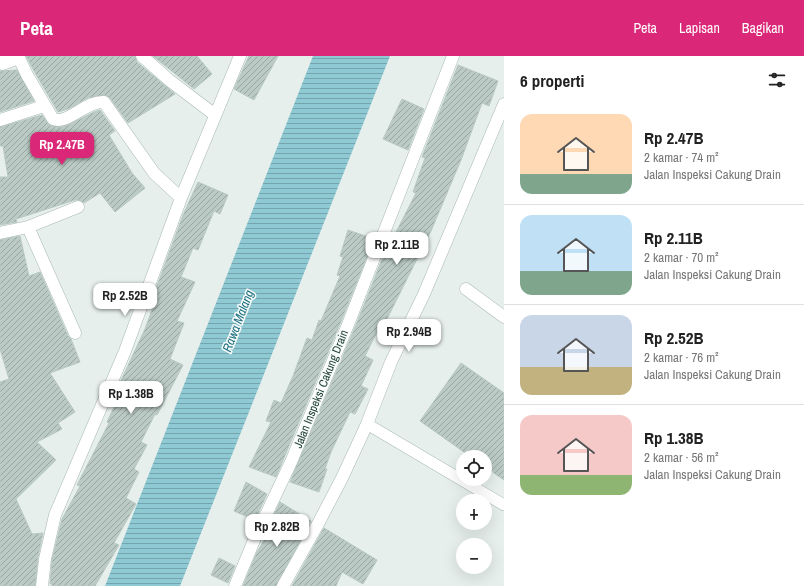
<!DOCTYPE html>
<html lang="id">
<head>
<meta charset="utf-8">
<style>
	:root { --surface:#fff; --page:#f6f6f6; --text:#222; --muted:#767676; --line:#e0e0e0; --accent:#db2777 }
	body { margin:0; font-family:"Archivo Narrow",sans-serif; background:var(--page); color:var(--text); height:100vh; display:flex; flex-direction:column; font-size:15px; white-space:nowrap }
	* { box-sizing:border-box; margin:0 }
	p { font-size:13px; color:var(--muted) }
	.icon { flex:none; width:22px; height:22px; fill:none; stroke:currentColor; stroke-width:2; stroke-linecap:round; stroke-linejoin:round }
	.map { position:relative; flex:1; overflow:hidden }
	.details { display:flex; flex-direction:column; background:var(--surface); width:300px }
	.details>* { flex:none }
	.buttons { position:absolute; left:456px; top:394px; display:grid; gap:8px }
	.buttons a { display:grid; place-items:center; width:36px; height:36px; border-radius:50%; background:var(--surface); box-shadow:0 4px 16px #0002; font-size:20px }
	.price { position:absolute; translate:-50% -34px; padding:0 9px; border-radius:8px; background:#fff; color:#222; font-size:13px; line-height:26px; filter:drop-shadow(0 1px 2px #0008) }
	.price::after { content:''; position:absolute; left:50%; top:24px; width:12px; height:9px; margin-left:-6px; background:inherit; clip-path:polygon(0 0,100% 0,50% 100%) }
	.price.selected { background:var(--accent); color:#fff }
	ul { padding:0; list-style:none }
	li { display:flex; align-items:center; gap:12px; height:100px; padding:0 16px }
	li+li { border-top:1px solid var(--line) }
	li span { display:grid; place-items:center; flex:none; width:112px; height:80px; border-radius:12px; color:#555 }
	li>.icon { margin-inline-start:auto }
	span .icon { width:48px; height:48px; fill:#fffc; stroke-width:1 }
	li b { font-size:17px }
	h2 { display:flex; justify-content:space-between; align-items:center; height:48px; padding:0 16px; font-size:17px }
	header { display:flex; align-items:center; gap:24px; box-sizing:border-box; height:56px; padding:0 20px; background:var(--accent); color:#fff }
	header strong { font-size:19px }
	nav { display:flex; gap:22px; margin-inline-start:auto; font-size:14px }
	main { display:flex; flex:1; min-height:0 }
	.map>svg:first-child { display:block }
</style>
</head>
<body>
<header>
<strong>Peta</strong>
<nav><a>Peta</a><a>Lapisan</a><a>Bagikan</a></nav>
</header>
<main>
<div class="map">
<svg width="504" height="530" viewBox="0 0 504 530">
	<defs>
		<pattern id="water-rules" width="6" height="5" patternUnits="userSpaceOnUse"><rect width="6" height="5" fill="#8ec9d4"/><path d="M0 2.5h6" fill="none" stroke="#74a5ad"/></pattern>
		<pattern id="building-hatch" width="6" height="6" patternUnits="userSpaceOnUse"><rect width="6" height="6" fill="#bbcac4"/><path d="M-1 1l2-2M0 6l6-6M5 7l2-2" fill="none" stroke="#98a6a0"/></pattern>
	</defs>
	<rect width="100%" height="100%" fill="#e6efeb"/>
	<path fill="url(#water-rules)" d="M313,0h77l-210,530h-75z"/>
	<path fill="url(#building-hatch)" stroke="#b8c9c2" d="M26,0h109l2,6 38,32 -47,29 -18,-25 -6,-3 -16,3 -20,11 -10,3 -24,-41z
		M153,0h44l15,18 -18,15z
		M249,0h29l-24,44 -20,-11z
		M458,9l40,16 -9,25 -7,-3 -21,57 -30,71 -46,92 -3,-1 -17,34 8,4 -12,26 7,3 -13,25 -5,-2 -19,40 -6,17h2l-8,23 -29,-10 66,-157 32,-81h2l26,-51 -3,-1 12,-34 -3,-1z
		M17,14l17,31 -34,11v-41z
		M402,43l22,10 -16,41 -25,-11z
		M100,54l15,21 -6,4 23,38 13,15 -30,24 -15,-19 -16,10 -5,-3h-4l-59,19 1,3 -17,3v-48h8l-5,-31h-3v-19l42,-12 7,10 11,2 8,-2 26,-13z
		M198,126l30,13 -8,19 -6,-3 -16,39 -5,-2 -12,29 14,5 -18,39 7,2 -14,36 13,6 -26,50 -2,-1 -14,28 6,3 -13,24 5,3 -13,26 10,6 -22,39 5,2 -24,41h-43v-2h-2l2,-24 10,-41 18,-33 -3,-1 32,-62 -2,-1 19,-40 -8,5 27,-58 8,-22 -3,-2 33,-90z
		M348,174l26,9 -32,80 -66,158 -27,-10 22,-45 -5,-1 8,-21 7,3 12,-27 14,-38 5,2 7,-20 2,1 19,-45 -3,-1 6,-18 -3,-1z
		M20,180l9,40 11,-4 28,64 3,3 9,23 -30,11 25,39 -17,11 4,6 -25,13 19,18 -40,39 16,35 11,-1 -5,24 -3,29h-35v-204l9,-3 -9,-30v-109z
		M461,307l43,30v87l-19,-13v-10h-14l-51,-36z
		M246,426l21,12 -12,26 -21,-9z
		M280,446l31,19 -35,65h-33l14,-34 15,-25 -3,-1z
		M324,472l53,32 -14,24 -21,-12 -6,14h-44z
		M219,502l16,8 -7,17 -17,-8z"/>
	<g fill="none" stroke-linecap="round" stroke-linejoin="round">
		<g stroke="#a8b8b2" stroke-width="12">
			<path id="service" d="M367,368l137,81"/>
		</g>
		<g stroke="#a8b8b2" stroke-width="13">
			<path id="minor" d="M0,0l3,8 16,-6 8,17 26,44c15,6 34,-19 51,-17l50,71 27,25
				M142,0l27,24 46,35
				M0,64l44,-14
				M28,171l47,106
				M0,177l28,-6 50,-20
				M466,233l38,28
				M42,530l3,-27 10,-44 70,-164 56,-153 59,-142
				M235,530l20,-48 36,-76 58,-140 104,-266"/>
		</g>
		<g stroke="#a8b8b2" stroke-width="13">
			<path id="tertiary" d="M283,530l36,-64 23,-44 25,-54 24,-62 33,-68 80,-190"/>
		</g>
		<use href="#service" stroke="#fff" stroke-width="11"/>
		<use href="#minor" stroke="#fff" stroke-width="12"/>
		<use href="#tertiary" stroke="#fff" stroke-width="12"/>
	</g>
	<g text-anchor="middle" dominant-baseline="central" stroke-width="3" stroke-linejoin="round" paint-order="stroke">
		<g font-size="12" fill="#24423a" stroke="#f7fbf9">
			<text transform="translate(321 333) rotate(-68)">Jalan Inspeksi Cakung Drain</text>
		</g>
		<g font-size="13" font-style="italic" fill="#1c6f80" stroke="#f7fbf9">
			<text transform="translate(238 265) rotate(-69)">Rawa Malang</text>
		</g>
	</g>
</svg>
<div class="buttons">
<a><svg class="icon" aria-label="locate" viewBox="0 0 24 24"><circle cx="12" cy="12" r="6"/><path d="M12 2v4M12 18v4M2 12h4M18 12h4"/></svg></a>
<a>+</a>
<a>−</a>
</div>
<b class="price selected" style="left:62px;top:110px">Rp 2.47B</b>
<b class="price" style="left:397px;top:210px">Rp 2.11B</b>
<b class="price" style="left:125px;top:261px">Rp 2.52B</b>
<b class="price" style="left:409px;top:297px">Rp 2.94B</b>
<b class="price" style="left:131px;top:359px">Rp 1.38B</b>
<b class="price" style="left:277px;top:492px">Rp 2.82B</b>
</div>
<section class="details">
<h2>6 properti<svg class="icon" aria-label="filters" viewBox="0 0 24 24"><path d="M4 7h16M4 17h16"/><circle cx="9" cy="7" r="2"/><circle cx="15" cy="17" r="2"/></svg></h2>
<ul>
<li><span style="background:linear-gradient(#ffd9b3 75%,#7fa58c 0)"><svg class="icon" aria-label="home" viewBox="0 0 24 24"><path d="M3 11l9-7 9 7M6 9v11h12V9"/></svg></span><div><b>Rp 2.47B</b><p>2 kamar · 74 m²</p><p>Jalan Inspeksi Cakung Drain</p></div></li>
<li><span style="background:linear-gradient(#bfe0f5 70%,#7fa58c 0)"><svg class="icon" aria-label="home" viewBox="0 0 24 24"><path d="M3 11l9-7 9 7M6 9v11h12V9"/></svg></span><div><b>Rp 2.11B</b><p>2 kamar · 70 m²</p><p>Jalan Inspeksi Cakung Drain</p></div></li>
<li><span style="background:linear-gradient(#c9d6e8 65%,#c2b280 0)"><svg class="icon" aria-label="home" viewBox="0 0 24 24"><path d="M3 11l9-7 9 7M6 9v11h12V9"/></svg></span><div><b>Rp 2.52B</b><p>2 kamar · 76 m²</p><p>Jalan Inspeksi Cakung Drain</p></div></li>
<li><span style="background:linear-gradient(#f6c9c9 75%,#8fb573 0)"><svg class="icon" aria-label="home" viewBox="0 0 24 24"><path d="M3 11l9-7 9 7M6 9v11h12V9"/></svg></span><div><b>Rp 1.38B</b><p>2 kamar · 56 m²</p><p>Jalan Inspeksi Cakung Drain</p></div></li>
</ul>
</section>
</main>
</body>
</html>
